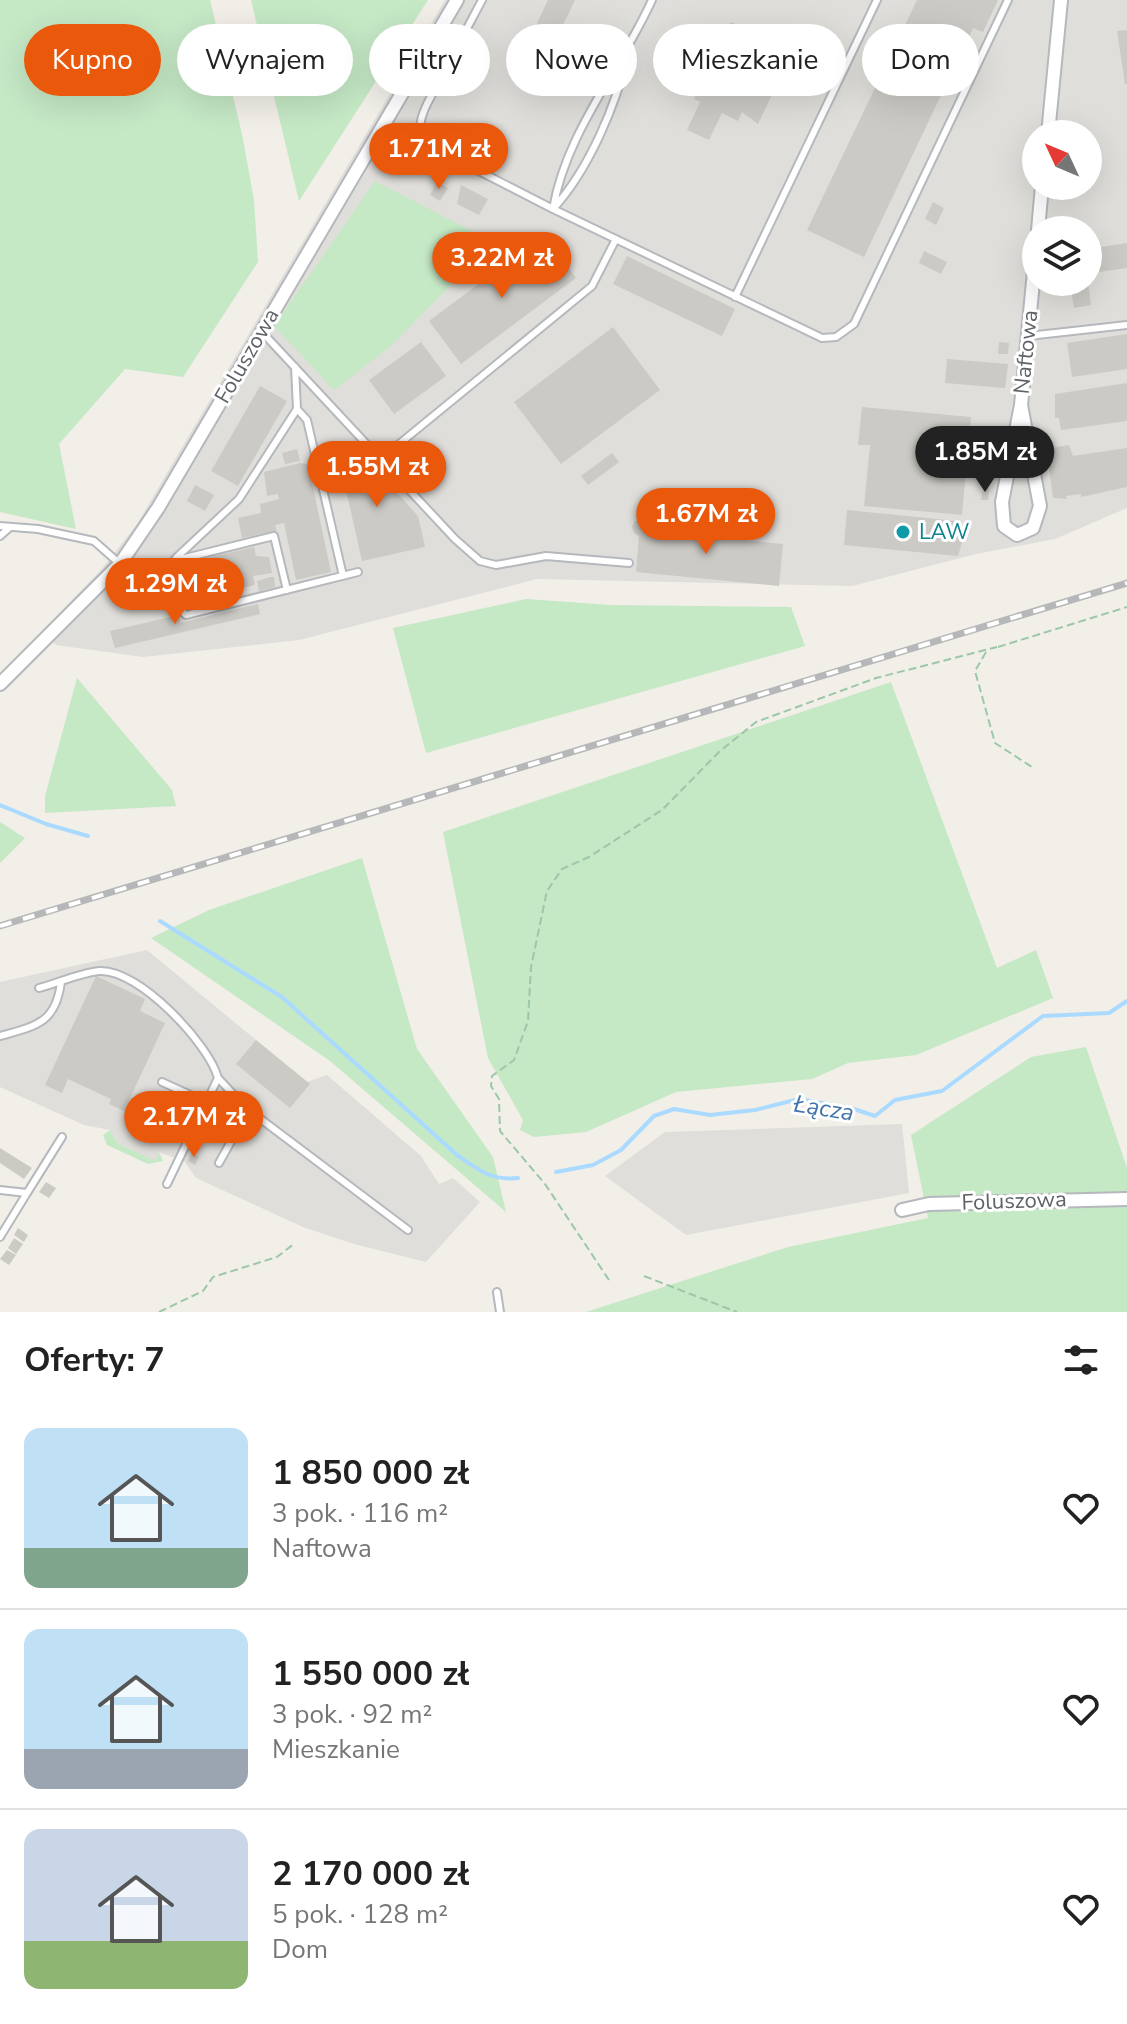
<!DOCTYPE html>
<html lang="pl">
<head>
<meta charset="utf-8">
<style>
	:root { --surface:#fff; --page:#f6f6f6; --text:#222; --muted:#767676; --line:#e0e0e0; --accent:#ea580c }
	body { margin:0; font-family:"Nunito Sans",sans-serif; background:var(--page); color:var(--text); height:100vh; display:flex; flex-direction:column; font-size:30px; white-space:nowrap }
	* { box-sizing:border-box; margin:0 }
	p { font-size:26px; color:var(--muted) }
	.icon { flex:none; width:44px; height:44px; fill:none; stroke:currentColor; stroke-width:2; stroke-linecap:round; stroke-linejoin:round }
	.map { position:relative; height:1312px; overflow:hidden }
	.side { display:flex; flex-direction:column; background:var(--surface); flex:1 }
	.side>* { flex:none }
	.top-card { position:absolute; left:24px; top:24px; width:1080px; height:72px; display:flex; gap:16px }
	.needle { width:52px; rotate:314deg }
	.buttons { position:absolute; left:1022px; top:120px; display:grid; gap:16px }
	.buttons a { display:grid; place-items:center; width:80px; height:80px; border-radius:50%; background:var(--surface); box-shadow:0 8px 32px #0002; font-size:40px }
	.price { position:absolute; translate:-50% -68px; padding:0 18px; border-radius:28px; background:var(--accent); color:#fff; font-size:26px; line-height:52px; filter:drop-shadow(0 2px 4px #0008) }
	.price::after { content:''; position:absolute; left:50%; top:48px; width:24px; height:18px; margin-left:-12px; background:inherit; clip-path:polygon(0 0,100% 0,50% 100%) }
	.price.current { background:#222; color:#fff }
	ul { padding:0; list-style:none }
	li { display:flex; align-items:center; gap:24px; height:200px; padding:0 24px }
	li+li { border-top:2px solid var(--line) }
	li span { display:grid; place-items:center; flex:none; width:224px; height:160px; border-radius:16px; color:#555 }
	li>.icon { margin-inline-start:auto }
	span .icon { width:96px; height:96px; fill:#fffc; stroke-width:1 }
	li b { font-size:34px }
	h2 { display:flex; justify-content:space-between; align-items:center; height:96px; padding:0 24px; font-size:34px }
	.pill { padding:0 28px; border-radius:36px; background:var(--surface); box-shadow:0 8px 32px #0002; font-size:28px; line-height:72px }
	.pill.current { background:var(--accent); color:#fff }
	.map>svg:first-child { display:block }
</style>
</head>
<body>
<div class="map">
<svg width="1127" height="1312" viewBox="0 0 1127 1312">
	<rect width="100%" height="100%" fill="#f1efe8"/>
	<path fill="#e0deda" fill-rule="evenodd" d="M445,0h682v508l-72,31 -79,15 -124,32 -315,-7 -238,61 -156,17 -87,-12 -14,-14 60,-62 35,-45zM1036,134h52v52h-52zM1036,230h52v52h-52z
		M147,950l160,132 20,-7 94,81 18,28 14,-6 27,24 -54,60 -72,-18 -51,-17 -107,-49 -11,-16 -26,-10 -2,10 -39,-18 -8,-14 -26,-5 -84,-38v-105z
		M902,1124l7,69 -223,42 -81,-59 60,-44z"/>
	<path fill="#c5e8c5" d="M0,0h210l32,134 12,66 4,62 -75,115 -58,-8 -66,75 17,85 -76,-17z
		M251,0h177l-129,201z
		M375,181l118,61 -103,105 -56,43 -60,-64z
		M526,599l85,6 180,2 14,39 -379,107 -33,-125z
		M77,678l95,112 4,16 -131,7v-17z
		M891,682l106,286 39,-18 17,48 -137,57 -68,8 -36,16 -136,13 -90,40 -52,5 -14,-7 3,-10 -35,-62 -45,-226z
		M0,822l25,16 -25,25z
		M362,858l55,191 76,108 13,55 -176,-151 -179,-123 58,-28z
		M1086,1047l41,121v144h-541l202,-65 140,-29 -17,-83 120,-78z
		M110,1130l8,14 38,17 3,-9 4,9 -15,3 -41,-19 -4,-10z"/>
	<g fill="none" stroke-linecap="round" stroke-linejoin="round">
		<path stroke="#aadaff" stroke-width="4" d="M0,805l46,19 42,12
			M160,921l122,76 175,158c21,15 35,26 61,23
			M556,1172l37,-7 28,-15 33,-34 20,-7 36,6 45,-5 44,-11 52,9 24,8 20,-16 47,-9 101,-75 66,-3 18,-12"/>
	</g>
	<path fill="#cccac5" d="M548,0h27l-29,61 -22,-10z
		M917,0h81l-15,32 -10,-4 -109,229 -57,-27z
		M731,22l45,21 -10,19 19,6 -27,56 -16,-12 -4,9 -16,-8 -13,27 -22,-10 13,-28 -6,-3z
		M1127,30v54h-2l-8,-53z
		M437,182l11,6 -8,13 -10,-6z
		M461,185l27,14 -9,16 -22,-11z
		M933,202l11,6 -8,17 -11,-6z
		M544,235l32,43 -115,86 -32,-43z
		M1127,243v25l-28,4 -4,-24z
		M924,251l23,11 -6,12 -22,-11z
		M627,256l108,53 -13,27 -109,-52z
		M1088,282l3,23 -17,3 -4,-24z
		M613,327l47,63 -99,74 -47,-62z
		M1127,334v35l-55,8 -5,-34z
		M421,342l25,34 -52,38 -25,-34z
		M999,342l10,1 -1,11h-10z
		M947,359l61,5 -3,24 -60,-5z
		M1127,383v38l-66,9 -2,-12h-4v-24z
		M260,386l27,15 -49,85 -27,-15z
		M862,407l109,10 -9,98 -98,-9 6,-61h-12z
		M351,442l67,74 7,31 -63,14 -26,-116z
		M1069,445l4,11 54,-8v39l-46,10v-3l-15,2 1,3 -14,-1 -4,-31 -6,1 -2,-9 7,-1 -2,-9z
		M297,449l3,12 -15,3 -3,-11z
		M612,453l7,9 -31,23 -7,-9z
		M300,463l7,1 4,14 20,94 -35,8 -12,-57 -9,2 2,6 -35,7 -4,-20 23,-5 -1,-9 19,-5 -1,-5 -11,2 -3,-24z
		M195,485l19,10 -9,16 -18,-10z
		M983,487l6,1 -1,12h-7z
		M847,510l110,11 4,3 -1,15h3l-5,17 -114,-11z
		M641,520l30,3 -1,10 113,11 -4,42 -143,-14 3,-36 -5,-3 -2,-6 3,-6z
		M254,547l2,9 13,1 3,16 -19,3 2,9 -41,10 2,5 -17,5 -10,-43z
		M270,577h4l1,10 -16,4 -2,-10z
		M258,604l2,10 -145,34 -5,-17 69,-16 1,8z
		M96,976l49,23 -5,12 25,12 -41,88 -15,-7 2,-5 -43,-20 -6,14 -17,-8z
		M256,1040l54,44 -20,24 -54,-44z
		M0,1148l32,20 -8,11 -24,-16z
		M192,1153l7,3 -4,9 -7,-4z
		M46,1182l10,6 -7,10 -10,-6z
		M18,1228l10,7 -4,7 -10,-7z
		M14,1238l9,6 -7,10 -8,-6z
		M7,1250l9,5 -7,10 -9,-6z"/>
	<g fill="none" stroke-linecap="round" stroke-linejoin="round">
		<g stroke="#b5b8bc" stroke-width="10">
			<path id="service" d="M482,0l-55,104c-7,15 -10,25 -1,40l127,65c37,-41 63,-104 76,-158
				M652,0c-31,69 -86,132 -99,209l269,129 14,-1 18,-13 154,-324
				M735,297l142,-297
				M262,332l193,207 25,22 16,4 50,-9 83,7
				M1028,336l99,-11
				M297,409l10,11 36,156
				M382,458l210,-172 24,-47
				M0,526l38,3 56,12 26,23 31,19
				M0,536l9,-8
				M176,558l63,-59 58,-90 -2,-42
				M287,590l-13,-54 -101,25 -22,22 35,32 172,-43
				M39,988c19,-5 41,-15 60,-17 39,-3 110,73 119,107l-51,106
				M0,1036c36,-10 56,-13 61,-54
				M218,1078l28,30 162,122
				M162,1082l46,21
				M154,1107l40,20
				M219,1163l30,-54
				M0,1190l27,3 35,-56
				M0,1237l27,-44
				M497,1292l3,20"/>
		</g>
		<g stroke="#b5b8bc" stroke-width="16">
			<path id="minor" d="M1048,134l13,-134
				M1038,230l4,-44
				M1021,405l19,101 -7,22 -16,7 -13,-9 -2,-24 19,-97 15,-154
				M0,684l120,-120 38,-56 299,-508
				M902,1210l27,-6 198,-5"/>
		</g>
		<path stroke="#9cc7a9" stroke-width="2" stroke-dasharray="8 4" stroke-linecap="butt" d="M998,647l129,-40
			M986,652l-11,19 20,72 37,24
			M644,1276l93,36
			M609,1280l-64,-96 -45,-53 -1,-32 -8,-13 1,-10 22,-16 14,-39 3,-54 16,-76 15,-22 27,-12 73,-47 58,-59 36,-29 120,-44 121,-31
			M159,1312l44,-21 10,-14 64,-20 18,-14"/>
		<use href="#service" stroke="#fff" stroke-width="6"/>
		<use href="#minor" stroke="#fff" stroke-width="12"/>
		<g stroke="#b6b7b8" stroke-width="7">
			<path id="rail" d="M0,926l1127,-343"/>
		</g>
		<use href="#rail" stroke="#fff" stroke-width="4" stroke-dasharray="12" stroke-linecap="butt"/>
	</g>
	<circle fill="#0f9aa8" stroke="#fff" stroke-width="3" cx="903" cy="532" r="8"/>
	<g text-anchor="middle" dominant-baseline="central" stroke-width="6" stroke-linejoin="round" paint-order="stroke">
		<g font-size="22" fill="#5f6368" stroke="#fff">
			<text transform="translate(1026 352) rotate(-84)">Naftowa</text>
			<text transform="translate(247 356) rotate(-60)">Foluszowa</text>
			<text transform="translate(1014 1201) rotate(-2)">Foluszowa</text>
		</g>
		<g font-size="22" fill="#0d838f" stroke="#fff" text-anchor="start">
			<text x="919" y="532">LAW</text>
		</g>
		<g font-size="24" font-style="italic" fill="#4174aa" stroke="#fff">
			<text transform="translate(824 1108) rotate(9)">Łącza</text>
		</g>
	</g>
</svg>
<div class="buttons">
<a><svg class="needle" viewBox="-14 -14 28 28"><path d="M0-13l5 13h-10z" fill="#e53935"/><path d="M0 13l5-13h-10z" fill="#767676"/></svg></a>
<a><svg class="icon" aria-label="layers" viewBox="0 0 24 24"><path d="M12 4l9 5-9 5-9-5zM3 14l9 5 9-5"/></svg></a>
</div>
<b class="price" style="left:439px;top:191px">1.71M zł</b>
<b class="price" style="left:502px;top:300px">3.22M zł</b>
<b class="price current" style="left:985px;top:494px">1.85M zł</b>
<b class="price" style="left:377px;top:509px">1.55M zł</b>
<b class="price" style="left:706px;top:556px">1.67M zł</b>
<b class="price" style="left:175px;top:626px">1.29M zł</b>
<b class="price" style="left:194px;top:1159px">2.17M zł</b>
<div class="top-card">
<a class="pill current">Kupno</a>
<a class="pill">Wynajem</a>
<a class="pill">Filtry</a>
<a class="pill">Nowe</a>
<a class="pill">Mieszkanie</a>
<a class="pill">Dom</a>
</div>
</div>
<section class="side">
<h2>Oferty: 7<svg class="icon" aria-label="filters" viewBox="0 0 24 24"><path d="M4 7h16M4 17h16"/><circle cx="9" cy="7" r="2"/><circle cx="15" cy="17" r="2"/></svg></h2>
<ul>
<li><span style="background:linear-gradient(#bfe0f5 75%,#7fa58c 0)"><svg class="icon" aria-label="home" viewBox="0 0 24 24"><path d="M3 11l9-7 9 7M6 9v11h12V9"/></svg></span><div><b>1 850 000 zł</b><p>3 pok. · 116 m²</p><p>Naftowa</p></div><svg class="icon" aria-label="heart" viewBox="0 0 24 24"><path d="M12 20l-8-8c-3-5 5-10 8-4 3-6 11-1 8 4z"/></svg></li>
<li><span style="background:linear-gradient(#bfe0f5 75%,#9aa5b1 0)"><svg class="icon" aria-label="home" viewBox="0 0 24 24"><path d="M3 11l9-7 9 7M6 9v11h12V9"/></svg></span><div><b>1 550 000 zł</b><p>3 pok. · 92 m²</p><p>Mieszkanie</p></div><svg class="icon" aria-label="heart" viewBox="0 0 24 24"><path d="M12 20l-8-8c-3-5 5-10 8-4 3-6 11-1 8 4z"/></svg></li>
<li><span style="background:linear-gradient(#c9d6e8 70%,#8fb573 0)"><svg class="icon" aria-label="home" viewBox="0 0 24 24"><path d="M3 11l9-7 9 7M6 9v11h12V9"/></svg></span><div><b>2 170 000 zł</b><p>5 pok. · 128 m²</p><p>Dom</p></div><svg class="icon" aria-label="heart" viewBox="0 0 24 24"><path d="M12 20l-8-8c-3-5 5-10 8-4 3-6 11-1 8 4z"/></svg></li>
</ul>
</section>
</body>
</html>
